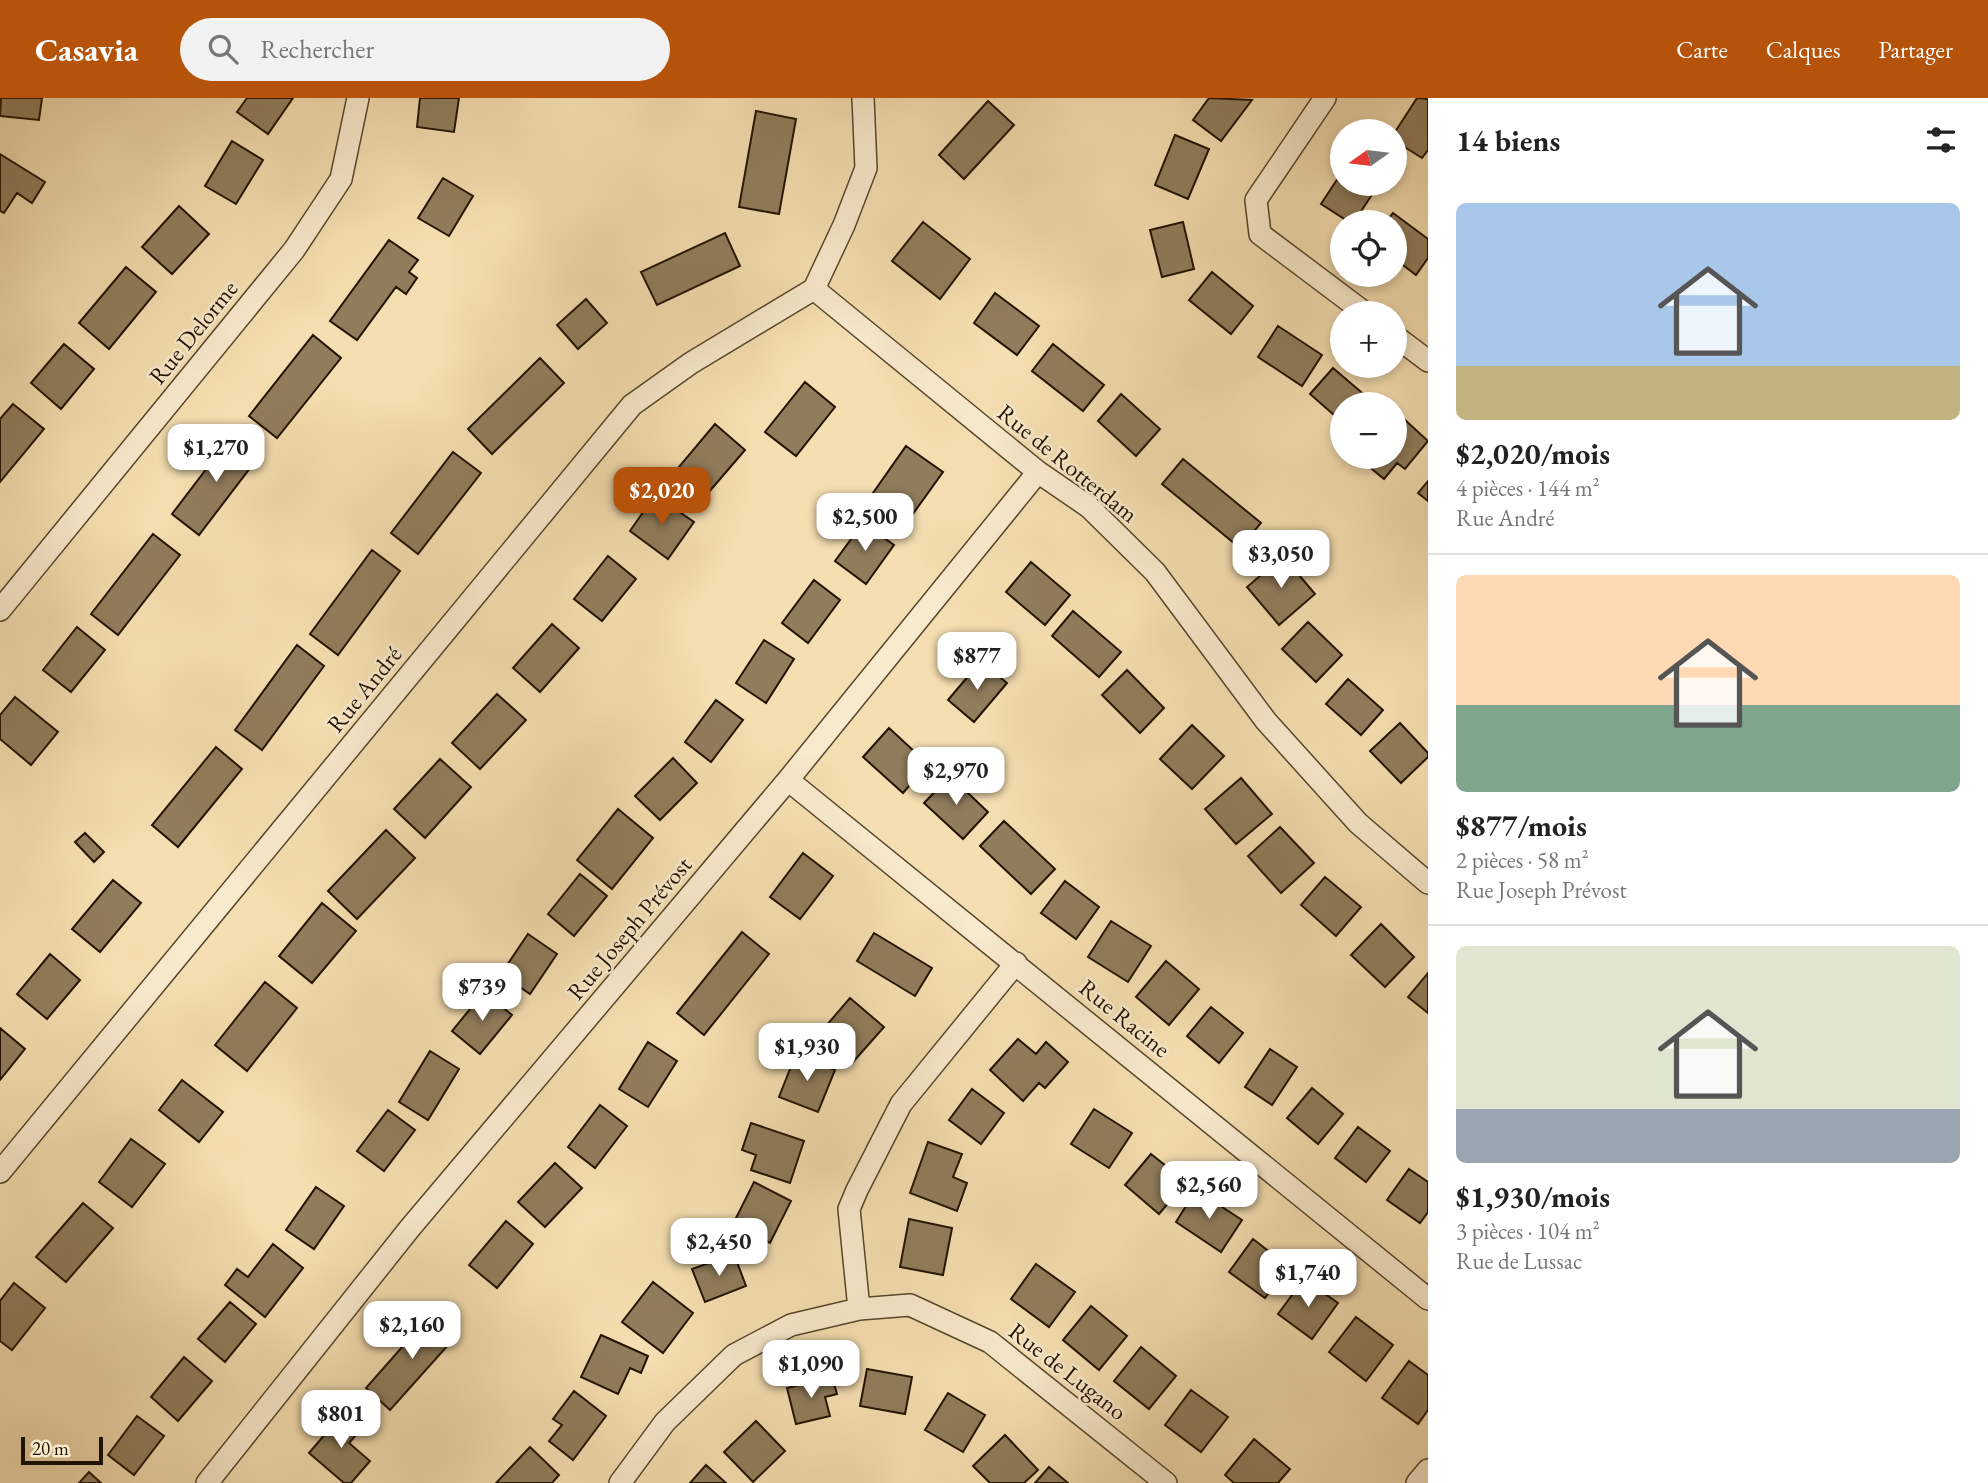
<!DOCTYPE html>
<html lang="fr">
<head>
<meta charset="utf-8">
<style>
	:root { --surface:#fff; --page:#f2f2f2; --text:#222; --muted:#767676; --line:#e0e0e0; --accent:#b45309 }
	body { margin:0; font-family:"EB Garamond",serif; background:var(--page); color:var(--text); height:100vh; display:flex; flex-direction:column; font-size:26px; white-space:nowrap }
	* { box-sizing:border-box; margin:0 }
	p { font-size:23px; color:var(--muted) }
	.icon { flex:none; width:38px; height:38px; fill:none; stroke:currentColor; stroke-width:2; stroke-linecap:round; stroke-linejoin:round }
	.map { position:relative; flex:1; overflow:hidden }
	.panel { display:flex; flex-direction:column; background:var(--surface); width:560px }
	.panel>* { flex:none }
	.needle { width:46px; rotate:256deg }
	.buttons { position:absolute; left:1330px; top:21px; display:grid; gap:14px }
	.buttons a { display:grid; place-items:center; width:77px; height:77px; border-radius:50%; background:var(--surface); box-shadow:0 4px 10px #0003; font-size:35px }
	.scale { position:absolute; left:21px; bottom:18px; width:82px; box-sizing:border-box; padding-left:7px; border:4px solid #221300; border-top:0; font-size:19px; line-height:24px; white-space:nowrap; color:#221300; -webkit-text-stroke:5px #f8eacc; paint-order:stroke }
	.price { position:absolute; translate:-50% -60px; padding:0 16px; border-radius:14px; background:#fff; color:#222; font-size:23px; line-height:46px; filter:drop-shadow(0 2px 4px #0008) }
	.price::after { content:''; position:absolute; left:50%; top:42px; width:21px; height:16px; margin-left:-10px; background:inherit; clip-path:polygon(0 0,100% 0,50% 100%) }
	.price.on { background:var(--accent); color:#fff }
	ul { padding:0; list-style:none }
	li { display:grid; align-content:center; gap:14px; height:371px; padding:0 28px }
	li+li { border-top:2px solid var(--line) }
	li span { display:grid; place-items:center; height:217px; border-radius:10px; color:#555 }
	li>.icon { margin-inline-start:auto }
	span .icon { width:126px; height:126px; fill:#fffc; stroke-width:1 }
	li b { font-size:30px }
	h2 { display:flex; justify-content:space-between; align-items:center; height:84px; padding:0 28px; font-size:30px }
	header { display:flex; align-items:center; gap:42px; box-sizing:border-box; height:98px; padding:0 35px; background:var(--accent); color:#fff }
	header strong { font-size:33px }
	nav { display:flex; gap:38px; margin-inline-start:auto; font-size:24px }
	.search { width:490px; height:63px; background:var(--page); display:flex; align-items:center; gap:18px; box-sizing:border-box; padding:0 24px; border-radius:38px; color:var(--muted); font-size:26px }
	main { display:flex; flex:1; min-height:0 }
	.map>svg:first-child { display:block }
</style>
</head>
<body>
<header>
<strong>Casavia</strong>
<div class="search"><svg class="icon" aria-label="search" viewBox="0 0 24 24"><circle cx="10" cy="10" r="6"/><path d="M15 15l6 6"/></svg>Rechercher</div>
<nav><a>Carte</a><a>Calques</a><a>Partager</a></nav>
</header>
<main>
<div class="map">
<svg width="1428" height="1385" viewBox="0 0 1428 1385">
	<rect width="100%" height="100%" fill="#f5deb1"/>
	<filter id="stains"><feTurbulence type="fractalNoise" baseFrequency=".00286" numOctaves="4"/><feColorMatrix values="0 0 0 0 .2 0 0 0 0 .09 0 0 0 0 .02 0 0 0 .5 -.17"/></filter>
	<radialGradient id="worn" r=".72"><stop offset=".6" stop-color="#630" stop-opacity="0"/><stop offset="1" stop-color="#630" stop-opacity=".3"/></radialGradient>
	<path fill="#907d5c" stroke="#221300" stroke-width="2" d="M1,0h41l-3,22 -39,-4z
		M247,0h46l-25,36 -31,-22z
		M420,0h39l-5,34 -37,-5z
		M1209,0l43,2 -31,41 -28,-21z
		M1417,0l11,1v51l-6,8 -27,-17v-9z
		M988,3l26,24 -50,54 -25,-24z
		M756,13l40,8 -17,95 -40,-7z
		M1175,37l34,14 -21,50 -33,-14z
		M232,43l31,19 -27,44 -31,-18z
		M0,56l45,28 -13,21 -15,-10 -13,20 -4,-2z
		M1342,74v12h37l-25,38h-5l-28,-18z
		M443,80l30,18 -24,40 -31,-18z
		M179,108l30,28 -37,40 -30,-27z
		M1393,115l35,26v19l-12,17 -21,-16v-37h-9z
		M923,124l47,37 -30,40 -48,-38z
		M1183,124l11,47 -32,8 -12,-47z
		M725,135l15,33 -83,39 -16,-33z
		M389,142l29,20 -9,12 8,6 -11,16 -10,-7 -39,53 -27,-19z
		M126,169l30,25 -47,57 -30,-26z
		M1212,174l41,34 -22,28 -42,-34z
		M995,195l44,33 -22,29 -43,-32z
		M586,201l21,24 -29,26 -21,-24z
		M1278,228l44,29 -20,31 -44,-29z
		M313,237l28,23 -64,80 -28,-22z
		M64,246l30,25 -33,40 -30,-26z
		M1053,246l51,41 -21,26 -51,-40z
		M540,260l24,25 -72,71 -24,-25z
		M1333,270l41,35 -32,1v18l-32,-28z
		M805,284l30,25 -39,49 -31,-24z
		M1121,296l39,35 -24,27 -38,-35z
		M13,306l31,25 -44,53v-63z
		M1404,321l24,22 -23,28 -8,-6 -13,16 -23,-19 3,-3h31v-27z
		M715,326l30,26 -37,43 -30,-25z
		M233,336l27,21 -61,80 -27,-21z
		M906,348l37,26 -33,46 -37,-25z
		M453,354l28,21 -63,81 -27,-21z
		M1183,361l78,64 -21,25 -78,-64z
		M1428,383v20l-10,-8z
		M655,397l39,27 -26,37 -38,-28z
		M863,425l31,22 -28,39 -31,-23z
		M153,436l27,21 -62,80 -27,-21z
		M372,452l28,21 -62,84 -28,-21z
		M608,458l28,23 -34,42 -28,-22z
		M1283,458l32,38 -36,31 -32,-38z
		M1031,464l39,33 -25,30 -39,-33z
		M814,482l26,20 -32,43 -26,-20z
		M1073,513l48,41 -22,25 -47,-41z
		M1308,524l34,33 -26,27 -34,-33z
		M552,526l27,24 -39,44 -27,-24z
		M77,529l28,23 -34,42 -28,-22z
		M764,542l30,19 -28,44 -30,-20z
		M297,547l27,21 -62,84 -27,-20z
		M981,563l26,22 -33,39 -26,-22z
		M1127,572l37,38 -24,25 -38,-38z
		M1348,581l35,31 -22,25 -35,-31z
		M497,596l29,26 -46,49 -28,-26z
		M15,599l43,35 -27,33 -31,-26v-24z
		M716,602l27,20 -32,42 -26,-20z
		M1400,625l28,30v4l-27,26 -31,-32z
		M1192,627l32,31 -32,33 -32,-30z
		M889,630l39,36 -25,29 -40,-36z
		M216,649l26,22 -64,78 -26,-22z
		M673,660l24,25 -37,37 -25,-24z
		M440,661l31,28 -46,51 -31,-29z
		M950,678l38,36 -25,27 -39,-36z
		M1241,680l31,36 -36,30 -31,-35z
		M618,711l35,29 -41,51 -35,-29z
		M1004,723l51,48 -24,25 -51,-48z
		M1280,729l34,36 -33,30 -33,-37z
		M386,732l29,28 -58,61 -29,-28z
		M85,735l19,19 -10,10 -19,-20z
		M803,755l30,23 -33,43 -30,-22z
		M580,776l27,22 -33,40 -26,-22z
		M1325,779l36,30 -25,29 -35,-31z
		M113,782l28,23 -41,49 -28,-23z
		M1065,783l34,26 -23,32 -35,-26z
		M322,805l34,28 -44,52 -33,-27z
		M1111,823l40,25 -23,36 -40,-25z
		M1381,826l33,33 -29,30 -34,-32z
		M742,834l27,22 -65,81 -27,-22z
		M874,835l58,35 -17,28 -58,-35z
		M528,836l29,20 -27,40 -29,-20z
		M50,856l30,26 -33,39 -30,-25z
		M1166,863l33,28 -30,36 -33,-28z
		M1428,875v40l-20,-16z
		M265,884l32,26 -50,63 -32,-26z
		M484,894l28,23 -32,39 -28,-23z
		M850,900l34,29 -31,35 -33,-29z
		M1211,909l32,26 -24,30 -32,-27z
		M0,930l25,21 -25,31z
		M1018,941l18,15 10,-12 22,20 -23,26 -6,-5 -16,18 -33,-31z
		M648,944l29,19 -29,46 -29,-18z
		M1270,951l27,18 -25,38 -27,-18z
		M430,953l29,18 -31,51 -29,-18z
		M796,956l39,16 -17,42 -39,-15z
		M182,982l41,32 -24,30 -40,-32z
		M1312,990l31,26 -25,30 -31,-26z
		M972,991l32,24 -23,31 -32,-24z
		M600,1007l27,21 -32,42 -27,-21z
		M1094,1011l38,24 -23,35 -38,-24z
		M388,1012l27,20 -31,41 -27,-20z
		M751,1025l53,18 -14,42 -39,-13 5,-15 -14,-5z
		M1358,1029l32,24 -24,31 -31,-24z
		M131,1041l34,25 -33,43 -33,-25z
		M928,1044l34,12 -9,23 14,6 -10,28 -47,-18z
		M1151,1056l35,28 -27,32 -34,-29z
		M555,1065l27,25 -37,39 -27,-25z
		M1409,1071l19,13v30l-8,11 -33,-23z
		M754,1084l37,19 -21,42 -37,-19z
		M316,1089l28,19 -30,43 -28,-19z
		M1196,1092l46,30 -21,32 -45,-30z
		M83,1105l30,25 -47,54 -30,-25z
		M909,1121l43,9 -9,47 -43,-8z
		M506,1123l27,23 -36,44 -28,-23z
		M1253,1141l35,27 -23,32 -36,-26z
		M273,1146l30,24 -38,49 -40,-32 12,-16 11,8z
		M734,1156l12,32 -41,16 -13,-33z
		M1036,1166l39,28 -26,35 -38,-28z
		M1304,1181l34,24 -26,36 -34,-25z
		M653,1184l40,31 -30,40 -41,-31z
		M14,1185l31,25 -33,42 -12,-9v-40z
		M230,1204l26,22 -31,38 -27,-23z
		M1091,1208l36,30 -28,34 -36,-30z
		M433,1214l25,22 -68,76 -24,-22z
		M1356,1219l37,28 -27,36 -37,-29z
		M601,1237l47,21 -7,17 -11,-5 -12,26 -37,-17z
		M1141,1249l35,29 -27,33 -35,-28z
		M184,1259l28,24 -34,40 -27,-24z
		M1409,1263l19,14v35l-10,14 -36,-26z
		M867,1271l45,8 -7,37 -45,-8z
		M832,1279l5,17 -12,3 5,19 -34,8 -9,-36z
		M1191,1292l37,27 -27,35 -36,-27z
		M574,1293l32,25 -33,44 -24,-19 13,-16 -9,-6z
		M948,1295l37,22 -22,37 -38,-22z
		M345,1313l18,16 -14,16 21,18 -19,22h-7l-35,-30z
		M137,1318l27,20 -30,39 -26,-20z
		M756,1323l29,30 -32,31 -29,-30z
		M1005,1337l33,35 -14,13h-34l-17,-17z
		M1254,1341l36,30 -12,14h-44l-9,-8z
		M530,1349l29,28 -7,8h-56z
		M706,1367l20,18h-36z
		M1049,1369l19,16h-33z
		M89,1374l12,11h-22z"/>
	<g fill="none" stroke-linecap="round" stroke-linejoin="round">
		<g stroke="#57462c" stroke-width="24">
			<path id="street" d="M1325,0l-69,102 4,34 105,79
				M814,191l224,183 51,35 66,65 111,149 92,102 70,60
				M814,191l30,-64 22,-57 -3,-70
				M1395,238l33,25
				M0,512l294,-360 47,-71 17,-81
				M788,682l640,519
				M0,1074l632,-767 59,-42 123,-74
				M859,1211l-10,-100 8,-19 44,-86 115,-141
				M207,1385l203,-255 378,-448 250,-308
				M620,1385l45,-61 69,-67 57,-30 68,-16 51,-4 80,37 176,141
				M1417,1385l11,-13"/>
		</g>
		<use href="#street" stroke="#f8eacc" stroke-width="21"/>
	</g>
	<g text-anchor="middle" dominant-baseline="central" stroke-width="5" stroke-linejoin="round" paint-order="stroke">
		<g font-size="24" fill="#221300" stroke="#f8eacc">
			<text transform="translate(193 234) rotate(-51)">Rue Delorme</text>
			<text transform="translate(1068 365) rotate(39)">Rue de Rotterdam</text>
			<text transform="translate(364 591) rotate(-51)">Rue André</text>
			<text transform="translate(629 830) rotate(-50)">Rue Joseph Prévost</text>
			<text transform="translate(1125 920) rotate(39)">Rue Racine</text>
			<text transform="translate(1068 1273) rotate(38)">Rue de Lugano</text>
		</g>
	</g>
	<rect width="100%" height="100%" filter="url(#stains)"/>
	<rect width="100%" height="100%" fill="url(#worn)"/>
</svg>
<div class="buttons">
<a><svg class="needle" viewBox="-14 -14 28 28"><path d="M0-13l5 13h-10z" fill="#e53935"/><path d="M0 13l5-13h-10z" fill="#767676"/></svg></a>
<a><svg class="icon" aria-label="locate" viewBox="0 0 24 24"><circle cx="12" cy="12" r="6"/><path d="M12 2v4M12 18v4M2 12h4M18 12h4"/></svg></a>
<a>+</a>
<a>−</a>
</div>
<div class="scale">20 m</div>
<b class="price" style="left:216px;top:386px">$1,270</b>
<b class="price on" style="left:662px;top:429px">$2,020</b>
<b class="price" style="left:865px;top:455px">$2,500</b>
<b class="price" style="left:1281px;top:492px">$3,050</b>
<b class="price" style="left:977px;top:594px">$877</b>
<b class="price" style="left:956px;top:709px">$2,970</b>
<b class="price" style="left:482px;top:925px">$739</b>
<b class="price" style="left:807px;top:985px">$1,930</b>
<b class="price" style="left:1209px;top:1123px">$2,560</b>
<b class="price" style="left:719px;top:1180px">$2,450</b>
<b class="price" style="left:1308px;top:1211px">$1,740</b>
<b class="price" style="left:412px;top:1263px">$2,160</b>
<b class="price" style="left:811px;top:1302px">$1,090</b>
<b class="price" style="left:341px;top:1352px">$801</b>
</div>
<section class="panel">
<h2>14 biens<svg class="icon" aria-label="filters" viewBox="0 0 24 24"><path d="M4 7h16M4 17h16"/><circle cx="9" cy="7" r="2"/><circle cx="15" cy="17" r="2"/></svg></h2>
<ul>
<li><span style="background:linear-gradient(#a9c7e8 75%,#c2b280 0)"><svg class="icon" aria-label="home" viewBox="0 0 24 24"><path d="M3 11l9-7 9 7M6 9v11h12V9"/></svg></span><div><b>$2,020/mois</b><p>4 pièces · 144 m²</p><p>Rue André</p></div></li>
<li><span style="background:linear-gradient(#ffd9b3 60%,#7fa58c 0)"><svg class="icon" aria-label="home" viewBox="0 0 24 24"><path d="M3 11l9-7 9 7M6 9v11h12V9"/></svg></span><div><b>$877/mois</b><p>2 pièces · 58 m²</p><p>Rue Joseph Prévost</p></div></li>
<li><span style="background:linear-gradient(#dfe7d0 75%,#9aa5b1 0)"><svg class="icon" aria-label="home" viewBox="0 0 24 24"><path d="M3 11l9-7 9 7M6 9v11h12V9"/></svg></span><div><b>$1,930/mois</b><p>3 pièces · 104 m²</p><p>Rue de Lussac</p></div></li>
</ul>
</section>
</main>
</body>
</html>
